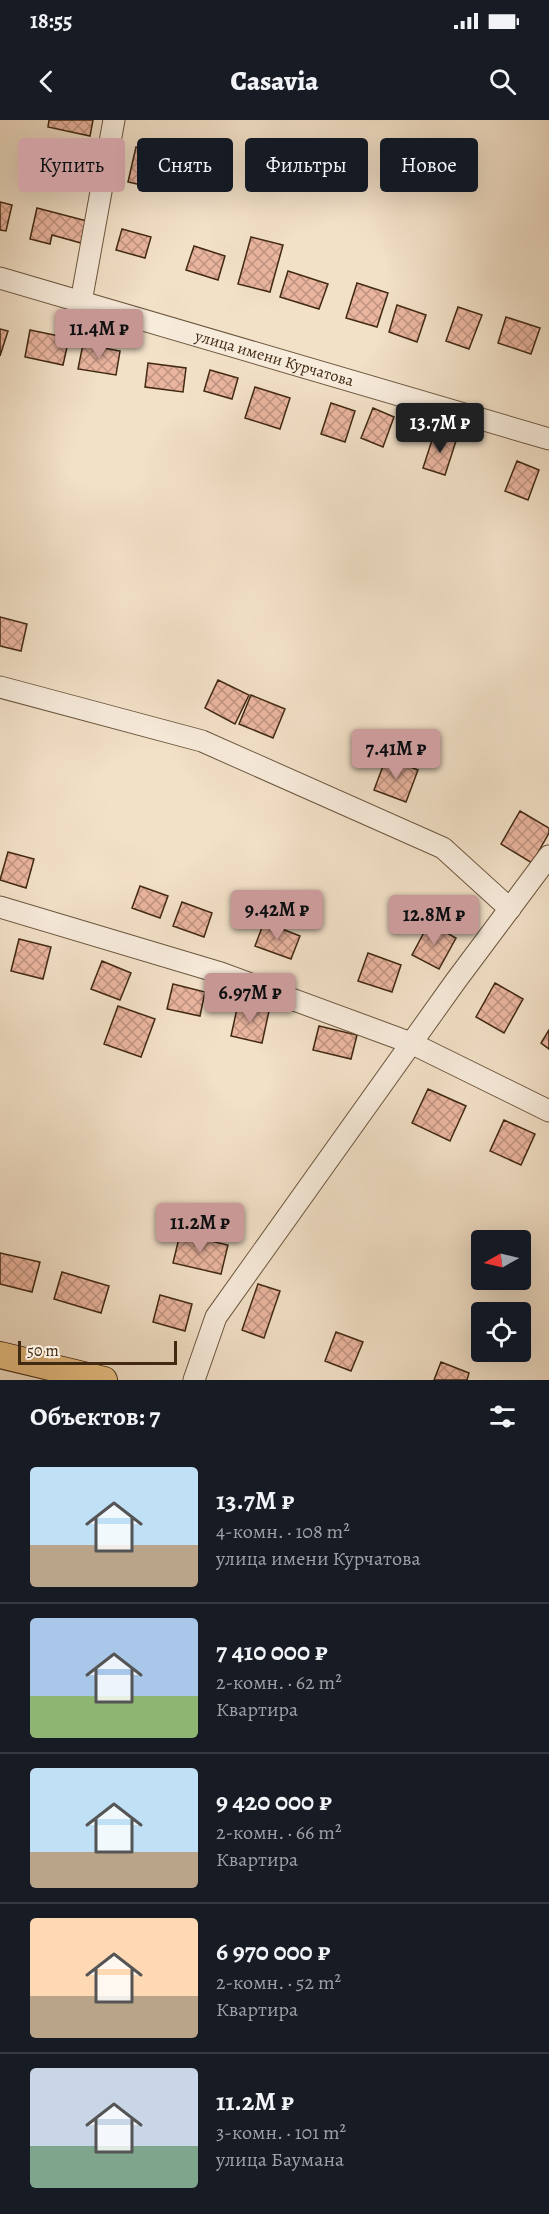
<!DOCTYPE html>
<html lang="ru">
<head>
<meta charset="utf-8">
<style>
	:root { --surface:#171b24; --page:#242831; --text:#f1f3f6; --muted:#9ea1a6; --line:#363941; --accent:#c59692 }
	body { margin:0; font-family:Alegreya,serif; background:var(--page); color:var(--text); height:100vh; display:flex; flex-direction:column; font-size:22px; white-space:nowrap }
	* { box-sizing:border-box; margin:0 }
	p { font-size:20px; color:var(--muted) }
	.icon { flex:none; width:33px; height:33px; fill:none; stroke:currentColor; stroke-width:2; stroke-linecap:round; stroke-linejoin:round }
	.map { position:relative; height:1260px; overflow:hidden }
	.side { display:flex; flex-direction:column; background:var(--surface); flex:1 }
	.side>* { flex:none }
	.top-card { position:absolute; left:18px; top:18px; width:513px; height:54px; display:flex; gap:12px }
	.needle { width:39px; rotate:262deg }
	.fabs { position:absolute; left:471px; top:1110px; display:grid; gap:12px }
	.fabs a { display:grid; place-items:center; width:60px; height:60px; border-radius:6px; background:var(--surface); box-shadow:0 6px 24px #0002; font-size:30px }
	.scale { position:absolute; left:18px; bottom:15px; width:159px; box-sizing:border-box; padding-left:6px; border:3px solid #412912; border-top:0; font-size:16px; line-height:21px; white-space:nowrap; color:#412912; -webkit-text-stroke:4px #f7ebdb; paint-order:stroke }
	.price { position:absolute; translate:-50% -51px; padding:0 14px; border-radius:6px; background:var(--accent); color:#111; font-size:20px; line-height:39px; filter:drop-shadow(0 2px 3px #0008) }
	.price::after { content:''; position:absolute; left:50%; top:36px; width:18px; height:14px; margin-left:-9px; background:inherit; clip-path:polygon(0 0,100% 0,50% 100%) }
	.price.current { background:#222; color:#fff }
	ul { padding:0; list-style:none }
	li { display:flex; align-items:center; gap:18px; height:150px; padding:0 30px }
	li+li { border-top:2px solid var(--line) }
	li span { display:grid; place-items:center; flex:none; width:168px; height:120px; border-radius:6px; color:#555 }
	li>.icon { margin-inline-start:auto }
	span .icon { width:72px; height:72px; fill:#fffc; stroke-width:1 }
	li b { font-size:26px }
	h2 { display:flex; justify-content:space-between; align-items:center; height:72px; padding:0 30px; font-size:26px }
	.pill { padding:0 21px; border-radius:6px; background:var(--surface); box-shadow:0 6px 24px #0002; font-size:21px; line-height:54px }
	.pill.current { background:var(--accent); color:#111 }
	.status { display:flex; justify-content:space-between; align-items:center; height:42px; padding:0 30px; background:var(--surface); direction:ltr }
	.status svg { height:16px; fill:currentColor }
	header { display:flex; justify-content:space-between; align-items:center; height:78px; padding:0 30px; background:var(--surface); font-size:27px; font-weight:800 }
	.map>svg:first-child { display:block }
</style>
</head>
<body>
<div class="status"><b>18:55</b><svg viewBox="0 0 49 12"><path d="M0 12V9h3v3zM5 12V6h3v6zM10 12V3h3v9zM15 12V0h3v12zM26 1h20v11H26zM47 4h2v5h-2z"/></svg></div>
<header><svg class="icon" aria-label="back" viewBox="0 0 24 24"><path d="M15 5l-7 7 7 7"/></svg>Casavia<svg class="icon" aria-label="search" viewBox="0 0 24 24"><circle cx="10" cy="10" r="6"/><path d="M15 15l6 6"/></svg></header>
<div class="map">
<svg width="549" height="1260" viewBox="0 0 549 1260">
	<defs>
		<pattern id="building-cross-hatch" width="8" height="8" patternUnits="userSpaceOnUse" patternTransform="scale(1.5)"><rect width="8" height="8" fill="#eab59f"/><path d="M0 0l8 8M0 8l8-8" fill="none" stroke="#bf9380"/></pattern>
	</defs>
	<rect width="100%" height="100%" fill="#f2e0c7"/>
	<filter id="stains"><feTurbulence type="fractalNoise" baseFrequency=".00333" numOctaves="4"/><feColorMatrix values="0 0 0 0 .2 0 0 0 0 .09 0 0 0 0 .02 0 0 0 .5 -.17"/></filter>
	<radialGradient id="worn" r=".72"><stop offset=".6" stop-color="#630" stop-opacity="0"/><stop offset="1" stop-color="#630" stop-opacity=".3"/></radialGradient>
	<path fill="url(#building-cross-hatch)" stroke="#412912" stroke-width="1.5" d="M49,0h44l-3,16 -42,-9z
		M136,27l31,7 -8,35 -31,-7z
		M0,82l12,3 -6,26 -6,-1z
		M37,88l50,13 -6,22 -29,-8 -2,9 -20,-5z
		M122,109l29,8 -6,21 -29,-8z
		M251,117l32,8 -13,47 -32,-8z
		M194,126l31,10 -7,24 -32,-10z
		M288,151l40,13 -9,25 -39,-12z
		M357,163l31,10 -11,34 -31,-9z
		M397,185l29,10 -9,27 -28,-10z
		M458,187l24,8 -13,34 -23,-8z
		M506,197l34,11 -9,26 -33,-11z
		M0,209l8,2 -8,25z
		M30,210l39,8 -6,27 -38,-8z
		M83,224l37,7 -4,24 -38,-6z
		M148,243l38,5 -3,24 -38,-5z
		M210,250l28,8 -6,21 -28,-8z
		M255,267l35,11 -10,31 -35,-11z
		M331,283l24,8 -10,31 -24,-8z
		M373,288l21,9 -11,30 -22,-9z
		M434,314l22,7 -11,34 -22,-7z
		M517,341l22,9 -11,30 -23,-9z
		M0,497l27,7 -6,27 -21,-5z
		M218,560l31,15 -14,29 -30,-16z
		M251,575l34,14 -12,29 -34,-14z
		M386,638l32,12 -12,32 -32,-12z
		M520,691l29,17v5l-17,30 -31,-19z
		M8,732l26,7 -8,29 -26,-8z
		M140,766l28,10 -8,22 -28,-10z
		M182,782l30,11 -8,24 -31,-11z
		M264,802l36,14 -9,23 -36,-13z
		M429,803l27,15 -17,31 -27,-14z
		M19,819l32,8 -8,32 -32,-8z
		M368,833l33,12 -9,27 -34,-11z
		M102,841l29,12 -11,27 -29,-11z
		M495,863l28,16 -19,34 -28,-16z
		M173,864l32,8 -5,24 -33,-7z
		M238,884l31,7 -7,32 -31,-7z
		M118,886l37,13 -14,38 -37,-13z
		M319,906l38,9 -6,24 -38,-9z
		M549,910v19l-8,-6z
		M428,969l38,17 -16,35 -38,-18z
		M504,1000l31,14 -14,31 -31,-14z
		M180,1114l48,11 -7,29 -48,-11z
		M0,1133l40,9 -8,30 -32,-8z
		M62,1152l47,14 -8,27 -47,-14z
		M258,1164l22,7 -16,47 -22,-8z
		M160,1175l32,9 -7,27 -32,-9z
		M336,1212l27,10 -12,29 -26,-10z
		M441,1242l28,11 -2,7h-33z"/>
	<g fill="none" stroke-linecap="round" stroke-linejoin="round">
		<g stroke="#6d573f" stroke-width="23">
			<g id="minor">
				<path id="s1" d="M0,158l549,161"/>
				<path d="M81,182l33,-182"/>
				<path d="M0,567l202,54 241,107 67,61"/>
				<path d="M0,787l221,66 190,70 138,68"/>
				<path d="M194,1260l22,-63 239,-335 94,-126"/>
			</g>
		</g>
		<g stroke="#412912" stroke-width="28">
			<path id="major" d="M0,1235l104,25"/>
		</g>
		<use href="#minor" stroke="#f7ebdb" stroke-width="21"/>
		<use href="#major" stroke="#e9c084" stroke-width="26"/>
	</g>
	<g text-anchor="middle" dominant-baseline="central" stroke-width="4.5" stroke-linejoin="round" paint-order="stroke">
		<g font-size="16" fill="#412912" stroke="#f7ebdb">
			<text stroke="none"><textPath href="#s1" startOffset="286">улица имени Курчатова</textPath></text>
		</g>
	</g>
	<rect width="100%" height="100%" filter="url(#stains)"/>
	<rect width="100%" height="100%" fill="url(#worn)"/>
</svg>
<div class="fabs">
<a><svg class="needle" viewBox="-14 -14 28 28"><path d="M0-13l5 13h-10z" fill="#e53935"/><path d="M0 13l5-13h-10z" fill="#9ea1a6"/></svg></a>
<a><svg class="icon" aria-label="locate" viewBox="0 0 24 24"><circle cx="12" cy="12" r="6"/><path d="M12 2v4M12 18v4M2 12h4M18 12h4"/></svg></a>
</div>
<div class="scale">50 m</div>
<b class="price" style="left:99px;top:240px">11.4M ₽</b>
<b class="price current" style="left:440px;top:334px">13.7M ₽</b>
<b class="price" style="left:396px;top:660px">7.41M ₽</b>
<b class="price" style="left:277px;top:821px">9.42M ₽</b>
<b class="price" style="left:434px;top:826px">12.8M ₽</b>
<b class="price" style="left:250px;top:904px">6.97M ₽</b>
<b class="price" style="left:200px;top:1134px">11.2M ₽</b>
<div class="top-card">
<a class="pill current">Купить</a>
<a class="pill">Снять</a>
<a class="pill">Фильтры</a>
<a class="pill">Новое</a>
</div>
</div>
<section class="side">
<h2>Объектов: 7<svg class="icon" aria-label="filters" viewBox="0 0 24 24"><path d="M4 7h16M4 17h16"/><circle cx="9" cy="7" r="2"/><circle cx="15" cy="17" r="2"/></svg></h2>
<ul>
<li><span style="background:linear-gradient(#bfe0f5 65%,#b9a48a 0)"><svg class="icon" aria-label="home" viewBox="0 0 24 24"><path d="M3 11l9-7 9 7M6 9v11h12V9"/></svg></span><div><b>13.7M ₽</b><p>4-комн. · 108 m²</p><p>улица имени Курчатова</p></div></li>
<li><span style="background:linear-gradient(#a9c7e8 65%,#8fb573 0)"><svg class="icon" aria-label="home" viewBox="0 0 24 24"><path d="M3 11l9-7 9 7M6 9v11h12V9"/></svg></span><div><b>7 410 000 ₽</b><p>2-комн. · 62 m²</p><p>Квартира</p></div></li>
<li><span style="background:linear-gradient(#bfe0f5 70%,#b9a48a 0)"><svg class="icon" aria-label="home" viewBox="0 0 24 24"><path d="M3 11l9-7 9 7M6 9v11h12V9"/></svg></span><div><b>9 420 000 ₽</b><p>2-комн. · 66 m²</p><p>Квартира</p></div></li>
<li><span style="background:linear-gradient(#ffd9b3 65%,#b9a48a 0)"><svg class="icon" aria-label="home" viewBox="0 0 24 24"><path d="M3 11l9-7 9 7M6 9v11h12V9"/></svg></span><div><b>6 970 000 ₽</b><p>2-комн. · 52 m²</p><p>Квартира</p></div></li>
<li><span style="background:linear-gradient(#c9d6e8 65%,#7fa58c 0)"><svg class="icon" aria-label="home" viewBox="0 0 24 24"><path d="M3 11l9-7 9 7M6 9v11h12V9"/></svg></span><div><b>11.2M ₽</b><p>3-комн. · 101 m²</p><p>улица Баумана</p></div></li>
</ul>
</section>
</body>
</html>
